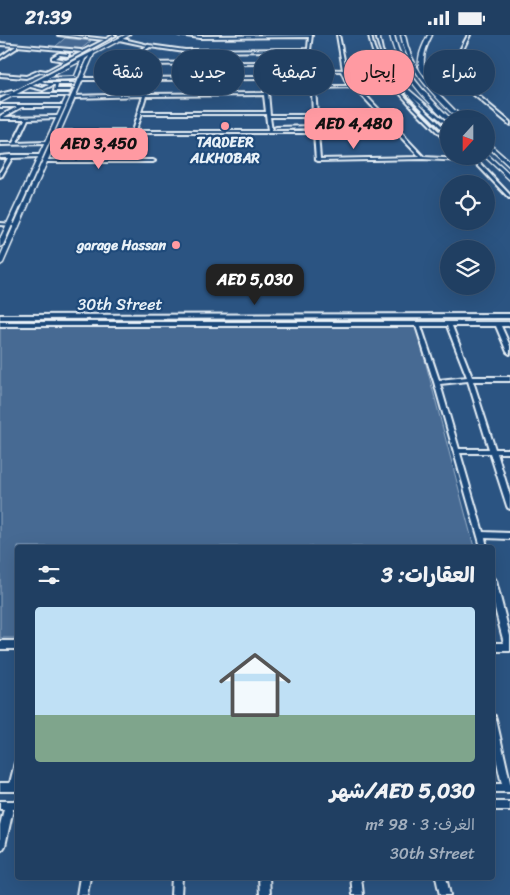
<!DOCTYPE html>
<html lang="ar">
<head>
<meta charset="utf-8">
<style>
	:root { --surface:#203f62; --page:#284668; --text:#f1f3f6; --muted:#a2afbe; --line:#3d5877; --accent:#ff9aa2 }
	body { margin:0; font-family:Sriracha,"Playpen Sans Arabic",sans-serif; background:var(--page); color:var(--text); direction:rtl; height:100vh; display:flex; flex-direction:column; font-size:19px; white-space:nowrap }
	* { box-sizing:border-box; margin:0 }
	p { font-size:16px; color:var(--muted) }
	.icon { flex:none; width:28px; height:28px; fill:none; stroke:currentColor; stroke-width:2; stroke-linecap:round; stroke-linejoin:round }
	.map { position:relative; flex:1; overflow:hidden; direction:ltr }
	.drawer { position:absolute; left:15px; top:510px; width:480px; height:335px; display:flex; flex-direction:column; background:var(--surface); border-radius:5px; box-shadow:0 5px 20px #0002,0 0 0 1px var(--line); direction:rtl }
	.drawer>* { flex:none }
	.hud { position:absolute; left:15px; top:15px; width:480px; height:45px; direction:rtl; display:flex; gap:10px }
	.needle { width:32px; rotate:201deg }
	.buttons { position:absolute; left:440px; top:75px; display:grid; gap:10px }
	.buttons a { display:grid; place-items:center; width:55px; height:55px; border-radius:50%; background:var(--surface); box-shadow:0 5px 20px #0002,0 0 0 1px var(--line); font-size:25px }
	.price { position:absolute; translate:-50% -42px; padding:0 11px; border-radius:10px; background:var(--accent); color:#111; font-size:16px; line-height:32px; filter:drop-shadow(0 1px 2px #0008) }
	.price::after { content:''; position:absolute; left:50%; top:30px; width:15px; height:11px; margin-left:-8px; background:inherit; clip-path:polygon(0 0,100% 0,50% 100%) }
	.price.current { background:#222; color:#fff }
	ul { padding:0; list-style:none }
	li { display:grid; align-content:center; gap:10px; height:265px; padding:0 20px }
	li span { display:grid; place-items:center; height:155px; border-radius:5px; color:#555 }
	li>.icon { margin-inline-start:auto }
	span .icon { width:90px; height:90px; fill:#fffc; stroke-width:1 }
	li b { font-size:21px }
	h2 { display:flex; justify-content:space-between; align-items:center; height:60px; padding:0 20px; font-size:21px }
	.pill { padding:0 18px; border-radius:22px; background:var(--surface); box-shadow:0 5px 20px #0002,0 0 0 1px var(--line); font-size:18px; line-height:45px }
	.pill.current { background:var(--accent); color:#111 }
	.status { display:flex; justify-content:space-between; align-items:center; height:35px; padding:0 25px; background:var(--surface); direction:ltr }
	.status svg { height:14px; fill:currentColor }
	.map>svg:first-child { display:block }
</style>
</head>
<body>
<div class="status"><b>21:39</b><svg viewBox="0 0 49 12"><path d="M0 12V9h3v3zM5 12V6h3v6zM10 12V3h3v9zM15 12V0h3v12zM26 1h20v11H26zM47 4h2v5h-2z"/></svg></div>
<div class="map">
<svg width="510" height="860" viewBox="0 0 510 860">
	<rect width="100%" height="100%" fill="#2b5482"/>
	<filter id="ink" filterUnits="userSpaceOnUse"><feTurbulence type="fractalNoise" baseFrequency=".02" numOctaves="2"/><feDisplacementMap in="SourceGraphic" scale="10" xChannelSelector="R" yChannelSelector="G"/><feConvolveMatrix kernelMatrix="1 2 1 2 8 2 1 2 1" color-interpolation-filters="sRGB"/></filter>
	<g filter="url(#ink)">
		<path fill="#476b93" stroke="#98aec6" d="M65,3l26,3 -10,8 -26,-2z
			M416,291l58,221h-456l-1,91h-17v-311z"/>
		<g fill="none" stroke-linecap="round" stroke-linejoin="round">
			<g stroke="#e8f1f8" stroke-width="4">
				<path id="minor" d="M58,0h11l37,4 7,-4h3l-69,38 -6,-1 -15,6 -26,-2v-2l26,2 14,-6 6,1 19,-10 -13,-2v-2l7,-4 10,1 -1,2 -8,-1 -4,3 10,2 16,-8 -65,-6v2l-17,11v-2l16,-11 -16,-1v-2l81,7 1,1 22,-11z
					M179,0l21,1 112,-1 -2,15 3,19 30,1 -6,-35h2l7,35h36c-7,-11 -11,-22 -13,-35h2c1,5 2,11 4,15 13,35 48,65 74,91v3l-36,-36 -19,-21h-36l66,70 37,2 -2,-3h4l3,4 -2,1 -41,-2 -105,2 -2,-1 -2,-27h-262l-1,-1 2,-1h79l11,-35 -70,2 -2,-1 2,-1 71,-2 4,-14h-68l-2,-1 2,-1h39l4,-17 24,-15 -28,-6v-2l30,7 36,5 123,-1 1,-12 -109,1zM150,12l35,5 88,-1 -1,11 -147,1zM275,16h33l3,26h-35zM272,29v13l-149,1 2,-13zM314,36h27l7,15h-33zM344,36l39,1 10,13 -42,1zM265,44l-1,14 -117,1 4,-14zM269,44h42l1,11h-44zM355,52v1l40,43h-77v-3l1,-1 -2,-1v-9l1,-1 -1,-1 -2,-27zM268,57h44l1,23h-43zM264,60l2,17h-125l5,-16zM141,79h125l2,17h-133zM270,82h43l1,9 -38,1 -2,1 2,1 38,-1v3h-42zM318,98h79l23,24 -100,2z
					M376,0h2c2,5 3,10 4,15 13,33 42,58 67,82v3c-7,-5 -14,-13 -20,-19 -26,-25 -45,-46 -53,-81z
					M468,0h2l-16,34 1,7 55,46v3l-59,-49 -1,-7z
					M76,42l1,2 -33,1 -2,-1 2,-1z
					M40,45l7,3h26l2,1 -2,1h-15l-1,4h14l-1,2h-16l1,-6h-2l-10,5 -17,-4 2,-1 15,3 6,-3 -10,-3z
					M12,56h1v2l-13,3v-2z
					M13,59h55l2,1 -2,1h-56v-2z
					M0,70h63l2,1 -2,1h-41l-18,10 55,-1 1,1 -2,1 -30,1 -11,24 29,-1h1v2l-47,1v-2h13l12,-24h-25v-3l17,-9h-17z
					M11,120h30l2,1 -2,1 -29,1 -10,18 -2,1v-5l8,-14h-8v-2z
					M469,121h4l37,39v3h-1z
					M44,125h109l2,1 -2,1h-108l-2,-1z
					M0,188l15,1 2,1 -2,1 -15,-1z
					M510,279v4l-510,1v-4z
					M0,287h510v4h-9l9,20v8l-3,-2 -11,-26h-44l20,51h38v4h-37l22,68h15v4h-13l13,43v13l-2,-1 -1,-2 -17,-53h-30l23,79 27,1v6l-25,-1 2,9h-6l-47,-165 -18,-56h-416zM421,291h26l20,51 -28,3zM468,346l21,68h-30l-19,-65z
					M492,543l3,1 1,2 14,55v15h-18v-8h12l-12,-46z
					M0,606h18v8h-18z
					M492,680l3,1 1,3 14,63v10h-18v-8h10l-10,-43z
					M18,727v29h-18v-8h10l5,-20z
					M0,766h18v8h-5l-8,37 -2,3 -3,2v-26l4,-16h-4z
					M492,767h18v8h-18z
					M80,842h10l-3,18h-10z
					M172,842h10l-1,18h-10z
					M259,842h10l1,18h-10z
					M351,842h10l2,18h-10z
					M436,842h10l4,18h-10z"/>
			</g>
			<g stroke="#e8f1f8" stroke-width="3">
				<path id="major" d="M125,0h5l-36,19 -91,209 -3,2v-8l89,-201 -4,3 -7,18 -3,-1 6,-15 -80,41h-1v-3z
					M406,54h2l41,35v3l-43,-36z
					M66,62l3,1 -66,147 -3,2v-8z"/>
			</g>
			<g stroke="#e8f1f8" stroke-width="3">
				<path id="highway" d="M390,0h4c8,36 32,59 57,84h-2v2c-6,-4 -12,-10 -17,-16 -20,-20 -36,-42 -42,-70z
					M401,0h4c7,39 33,56 58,84h-5c-25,-25 -50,-48 -57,-84z
					M428,0h4c-7,14 -11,24 -6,39l-2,1c-11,-11 -2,-28 4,-40z
					M486,106l24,21v5l-24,-22z
					M486,118l24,22v5l-26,-24h2z"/>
			</g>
			<use href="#minor" fill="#1f4a7a" fill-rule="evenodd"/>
			<use href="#major" fill="#1f4a7a" fill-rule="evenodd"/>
			<use href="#highway" fill="#1f4a7a" fill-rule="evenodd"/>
		</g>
	</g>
	<g fill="#ff9aa2" stroke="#1f4a7a" stroke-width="2">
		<circle cx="225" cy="91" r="5"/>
		<circle cx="176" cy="210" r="5"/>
	</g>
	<g text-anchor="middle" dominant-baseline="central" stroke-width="4.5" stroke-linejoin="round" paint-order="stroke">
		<g font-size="14" font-weight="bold" fill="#e8f1f8" stroke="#1f4a7a">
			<text x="225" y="107">TAQDEER<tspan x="225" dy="16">ALKHOBAR</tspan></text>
			<text x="166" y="210" text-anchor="end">garage Hassan</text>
		</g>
		<g font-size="16" fill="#e8f1f8" stroke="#1f4a7a">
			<text x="120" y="269">30th Street</text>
		</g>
	</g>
</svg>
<div class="buttons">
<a><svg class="needle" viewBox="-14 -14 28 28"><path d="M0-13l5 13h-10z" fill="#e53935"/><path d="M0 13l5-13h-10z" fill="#a2afbe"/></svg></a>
<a><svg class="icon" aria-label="locate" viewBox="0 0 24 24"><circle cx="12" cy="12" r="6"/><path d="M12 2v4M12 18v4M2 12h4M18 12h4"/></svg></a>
<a><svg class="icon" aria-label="layers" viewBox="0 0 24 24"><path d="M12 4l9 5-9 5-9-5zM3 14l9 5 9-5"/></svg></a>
</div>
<b class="price" style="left:354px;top:115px">AED 4,480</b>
<b class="price" style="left:99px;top:135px">AED 3,450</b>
<b class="price current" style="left:255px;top:271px">AED 5,030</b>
<div class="hud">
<a class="pill">شراء</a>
<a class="pill current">إيجار</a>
<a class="pill">تصفية</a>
<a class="pill">جديد</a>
<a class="pill">شقة</a>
</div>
<section class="drawer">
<h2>العقارات: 3<svg class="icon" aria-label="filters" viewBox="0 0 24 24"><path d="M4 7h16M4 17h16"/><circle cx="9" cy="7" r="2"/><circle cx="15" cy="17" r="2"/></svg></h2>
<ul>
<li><span style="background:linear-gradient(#bfe0f5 70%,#7fa58c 0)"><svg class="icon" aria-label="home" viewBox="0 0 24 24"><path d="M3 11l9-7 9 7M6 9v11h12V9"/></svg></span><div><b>AED 5,030/شهر</b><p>الغرف: 3 · 98 m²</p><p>30th Street</p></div></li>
</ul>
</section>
</div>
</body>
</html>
